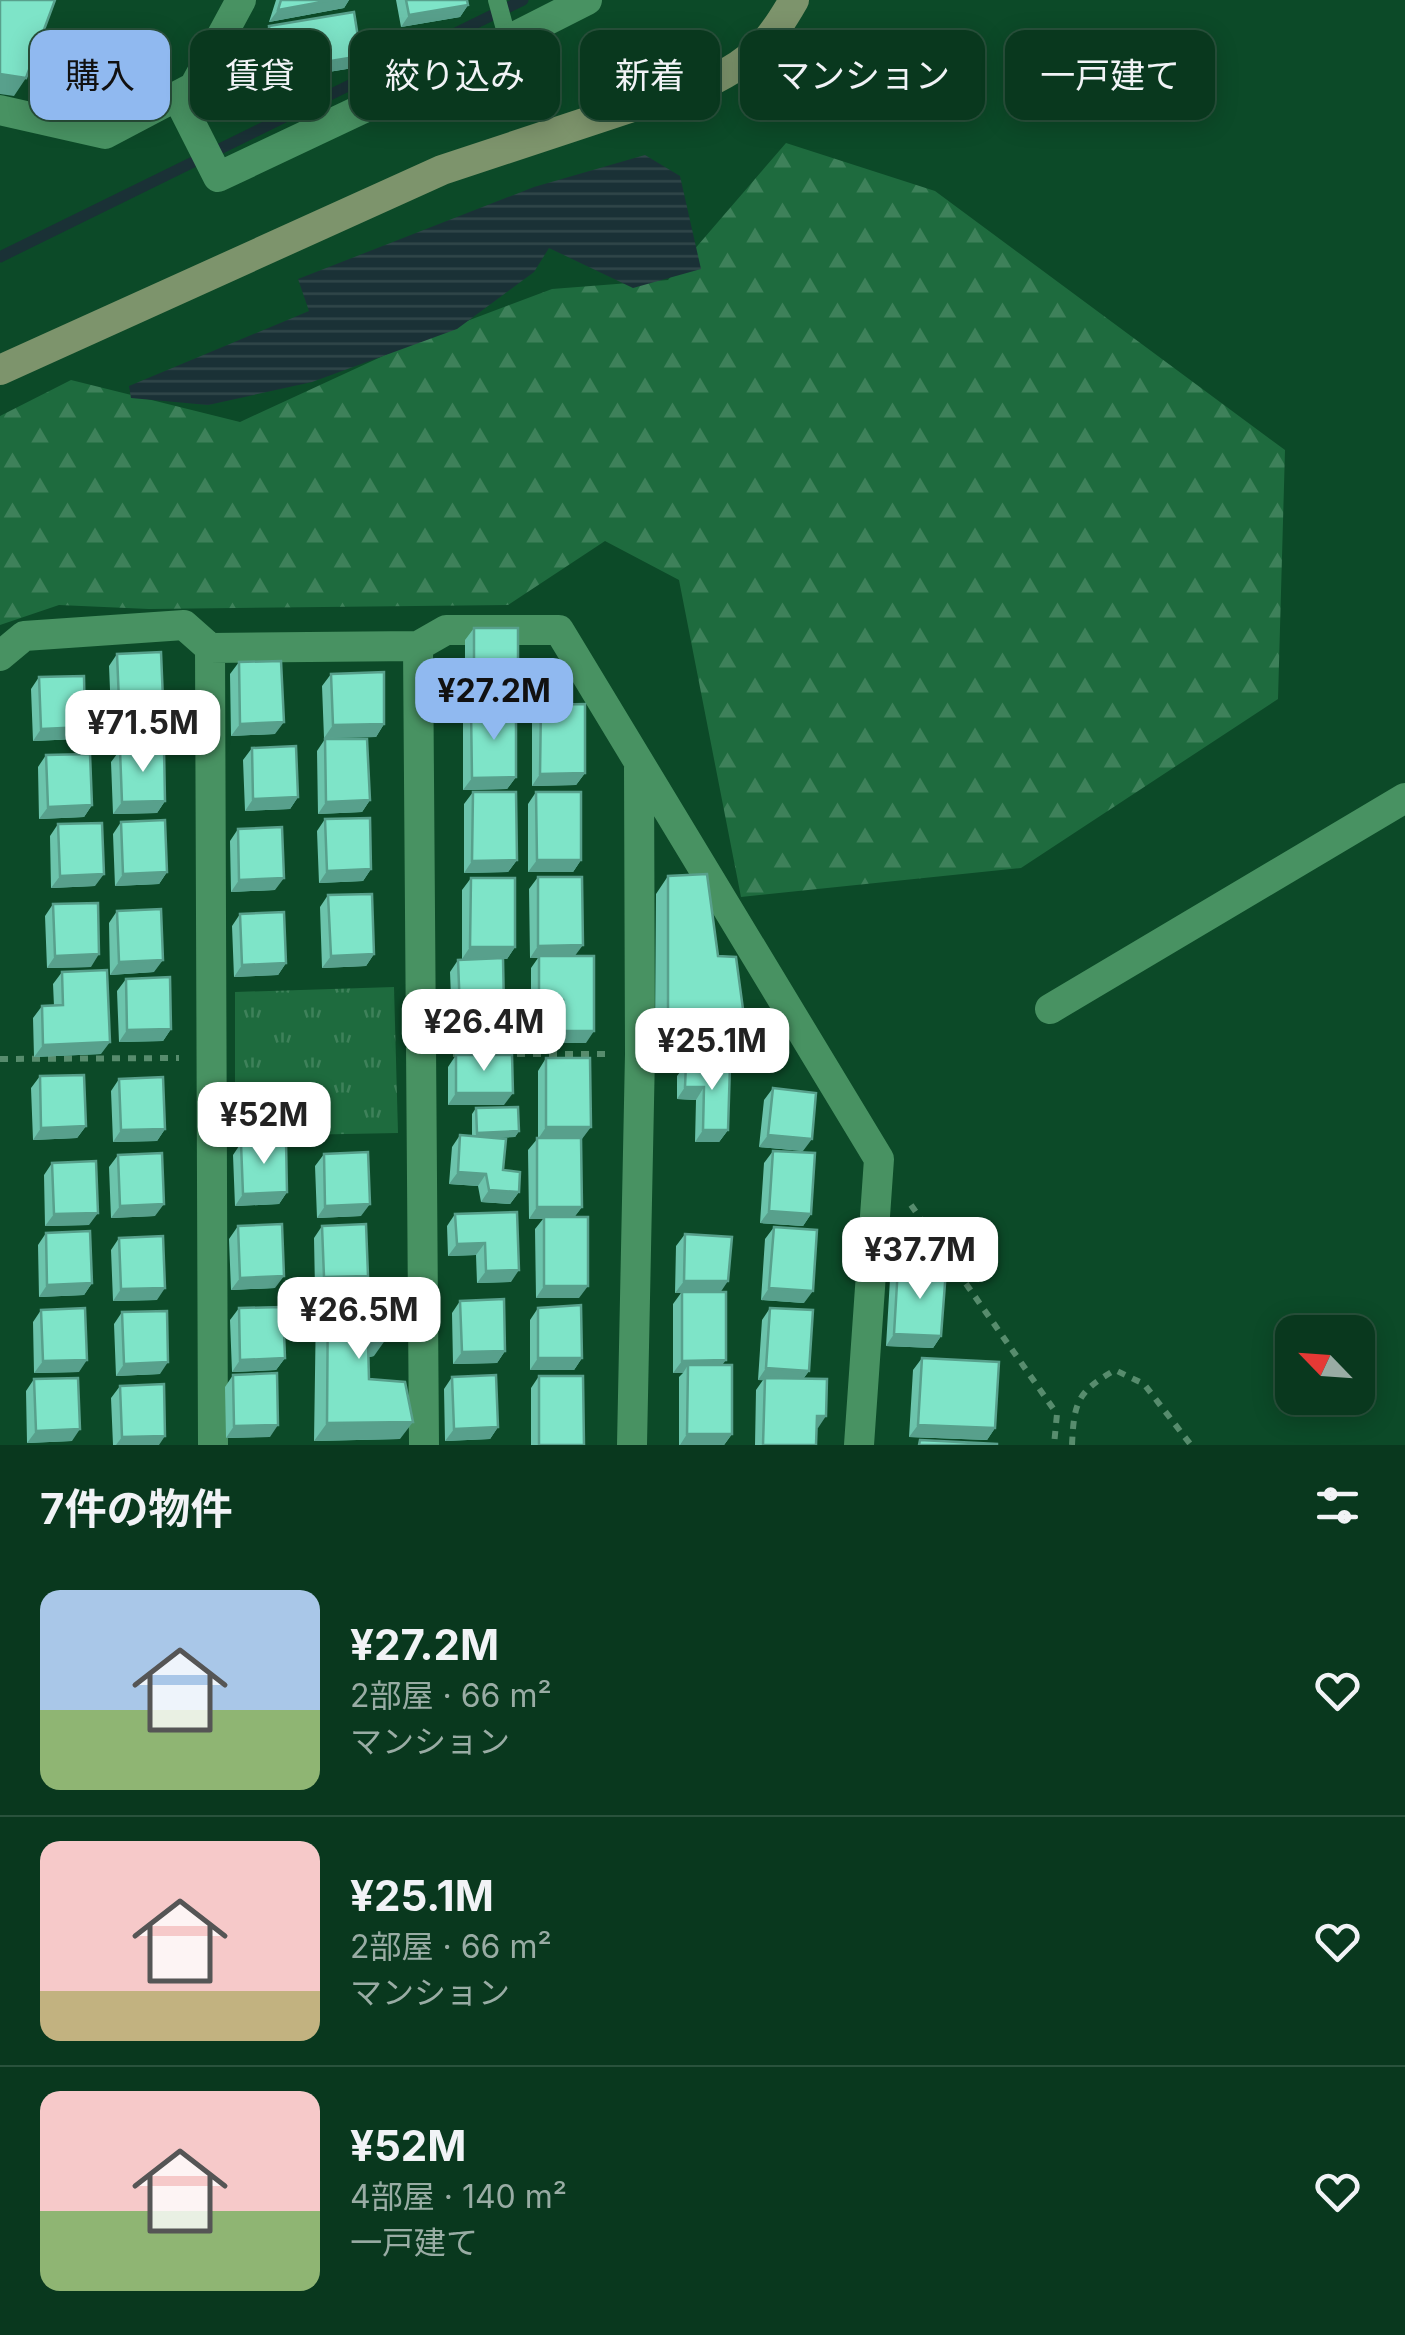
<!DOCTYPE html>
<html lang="ja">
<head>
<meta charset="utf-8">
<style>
	:root { --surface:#09381e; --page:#123f27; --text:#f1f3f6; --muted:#99aca4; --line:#29523c; --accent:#90b9f0 }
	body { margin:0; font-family:Inter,"Noto Sans JP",sans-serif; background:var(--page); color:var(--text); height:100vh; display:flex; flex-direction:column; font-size:38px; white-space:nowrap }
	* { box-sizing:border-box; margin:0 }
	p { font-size:32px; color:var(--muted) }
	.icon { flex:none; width:55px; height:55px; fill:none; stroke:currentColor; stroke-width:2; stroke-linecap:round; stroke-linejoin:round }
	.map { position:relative; height:1445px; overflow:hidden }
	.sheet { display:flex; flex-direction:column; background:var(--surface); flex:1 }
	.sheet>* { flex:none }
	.banner { position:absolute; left:30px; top:30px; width:1345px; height:90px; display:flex; gap:20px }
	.needle { width:65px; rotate:295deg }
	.buttons { position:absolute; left:1275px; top:1315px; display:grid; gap:20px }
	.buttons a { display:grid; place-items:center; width:100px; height:100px; border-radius:20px; background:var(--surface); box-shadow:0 5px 25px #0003,0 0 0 2px var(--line); font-size:50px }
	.price { position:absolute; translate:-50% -85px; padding:0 22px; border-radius:20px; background:#fff; color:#222; font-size:32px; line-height:65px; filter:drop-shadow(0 2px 5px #0008) }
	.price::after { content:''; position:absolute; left:50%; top:60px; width:30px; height:22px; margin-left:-15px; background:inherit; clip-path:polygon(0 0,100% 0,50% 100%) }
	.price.on { background:var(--accent); color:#111 }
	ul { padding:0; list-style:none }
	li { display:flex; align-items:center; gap:30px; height:250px; padding:0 40px }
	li+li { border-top:2px solid var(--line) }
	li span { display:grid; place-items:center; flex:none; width:280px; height:200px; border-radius:20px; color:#555 }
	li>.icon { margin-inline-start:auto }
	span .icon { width:120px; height:120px; fill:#fffc; stroke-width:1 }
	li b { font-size:42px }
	h2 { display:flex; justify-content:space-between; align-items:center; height:120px; padding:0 40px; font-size:42px }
	.tag { padding:0 35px; border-radius:20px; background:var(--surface); box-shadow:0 5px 25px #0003,0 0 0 2px var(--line); font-size:35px; line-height:90px }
	.tag.on { background:var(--accent); color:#111 }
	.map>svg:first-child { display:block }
</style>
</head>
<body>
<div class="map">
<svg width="1405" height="1445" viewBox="0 0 1405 1445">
	<defs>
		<pattern id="forest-firs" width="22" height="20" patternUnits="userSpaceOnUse" patternTransform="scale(2.5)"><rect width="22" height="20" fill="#1e6b3e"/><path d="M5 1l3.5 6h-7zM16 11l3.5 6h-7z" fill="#3e815a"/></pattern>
		<pattern id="park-tufts" width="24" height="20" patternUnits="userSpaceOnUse" patternTransform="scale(2.5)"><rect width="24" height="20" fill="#1e6b3e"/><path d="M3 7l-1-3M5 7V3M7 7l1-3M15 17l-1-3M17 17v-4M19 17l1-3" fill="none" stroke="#3e815a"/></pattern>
		<pattern id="water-rules" width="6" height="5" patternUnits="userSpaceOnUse" patternTransform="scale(2.5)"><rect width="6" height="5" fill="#1a3136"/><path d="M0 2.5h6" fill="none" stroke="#304649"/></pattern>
	</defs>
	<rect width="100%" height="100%" fill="#0c4a28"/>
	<path fill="url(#forest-firs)" d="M786,143l149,48 350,259 -7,249 -257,169 -280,29 -62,-317 -74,-39 -97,64 -359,4 -90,-4 -59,20v-209l71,-36 169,42 182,-84 130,-49 116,-9z"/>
	<path fill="url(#park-tufts)" d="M394,987l4,146 -163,3v-144z"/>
	<path fill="url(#water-rules)" d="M645,155l35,21 21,93 -68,19 -84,-40 -15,24 -77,57 -145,53 -104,23 -77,-7 -2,-12 180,-75 -11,-32 236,-92z"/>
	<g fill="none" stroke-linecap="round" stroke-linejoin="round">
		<path stroke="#1a3136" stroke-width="11" d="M0,257l523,-257"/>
		<path stroke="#578c6d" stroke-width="6" stroke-dasharray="8 8" stroke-linecap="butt" d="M453,1054h158
			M673,1054h103
			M0,1059l179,-1
			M911,1205l146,209 -3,31
			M1072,1445c2,-43 5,-53 43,-75l29,14 47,61"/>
		<path stroke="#489262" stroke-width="18" d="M497,0l11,40"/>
		<path stroke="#489262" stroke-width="30" d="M177,96l41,81 290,-137 79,-40
			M0,110l105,24 89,-47 47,-87
			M418,646l6,799
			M210,648l3,797
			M0,656l24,-20 160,-11 26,23 208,-2 28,-16h113l320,529 -20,286
			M1050,1009l355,-211
			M632,1445l8,-391 -1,-286"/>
		<path stroke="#7d946c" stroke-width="30" d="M0,370l442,-200 269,-89c44,-22 59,-39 83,-81"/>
	</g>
	<path fill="#6cc4ac" d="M276,0h73l-5,8 -75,14z
		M396,0h71l1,5 -8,12 -59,10z
		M269,26l84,42 -86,14 -7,-44z
		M474,628l44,68 -9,12 -44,1v-69z
		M117,654l38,82 -43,1 -3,-71z
		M239,662l36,72 -44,2 -1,-62z
		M533,664l29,32 -4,6h-32l2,-32z
		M331,674l53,50 -8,13 -52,1 -2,-52z
		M39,677l38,62 -44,2 -2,-52z
		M541,705l44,68 -9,12 -44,1v-69z
		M471,709l45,68 -9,12 -44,1v-69z
		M325,739l45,61 -8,12 -44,2 -1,-63z
		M252,748l46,49 -8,12 -45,2 -2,-51z
		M120,750l45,51 -8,12 -44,1 -2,-52z
		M46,755l46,50 -8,12 -45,2 -1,-52z
		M473,792l44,68 -9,12 -44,1v-69z
		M536,792l45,68 -8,12h-45v-68z
		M325,819l46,50 -8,12 -44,2 -2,-52z
		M121,822l46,50 -8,12 -44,2 -2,-52z
		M58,824l37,62 -44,2 -1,-52z
		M238,829l37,61 -44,2 -1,-51z
		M668,876l50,80 15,86 -78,-6 1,-142z
		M538,877l37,79 11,87h-31v-31h-24v-44l7,-10h-8l-1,-69z
		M471,878l44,69 -8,12h-4l1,50 -8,12 -44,2 -2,-51 8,-12 25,-1h-21v-69z
		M328,895l46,59 -8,12 -44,2 -2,-61z
		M53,904l38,63 -44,1 -2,-52z
		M117,911l37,61 -44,3 -1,-52z
		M240,914l46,49 -8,12 -44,2 -2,-51z
		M62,972l39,82 -67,3 -1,-39 9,-12h12l-1,-22z
		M126,979l45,50 -8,12 -44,1 -2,-51z
		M456,1055l48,50h-56v-38z
		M546,1058l36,81v68l-8,10 5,81h-43l-1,-69 8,-10h-14l-1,-69 10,-12v-67z
		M686,1064l44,1 -2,65 -9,12h-24l1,-42 -19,-1v-23z
		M40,1076l46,50 -9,12 -44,2 -2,-52z
		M119,1079l46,50 -8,12 -44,1 -2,-51z
		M773,1088l30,63 -44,-4 5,-47z
		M476,1108l43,23 -4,6 -20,1 8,32 16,22 -9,12 -29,-2 -3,-16 -29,-2 3,-37 8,-12 12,1v-22z
		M241,1143l46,49 -8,12 -44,2 -2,-51z
		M773,1151l38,63 -8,12 -43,-3 4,-60z
		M324,1154l37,62 -44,2 -2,-52z
		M118,1155l37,61 -44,2 -2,-51z
		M52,1163l37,62 -44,1 -1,-51z
		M517,1212l-6,70 -34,1 -1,-28 -28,1 -1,-30 8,-12z
		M238,1226l37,62 -44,2 -2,-51z
		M322,1226l38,62 -20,1 34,67 -5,1v22l31,60 -86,2 2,-135 12,-17h-13l-1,-51z
		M774,1227l30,76 -43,-3 4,-61z
		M46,1233l46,50 -8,12 -45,2 -1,-52z
		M685,1234l36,58 1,73 10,69 -8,11h-45v-68l4,-4h-10v-69l8,-11h-6l1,-47z
		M119,1238l38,62 -44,1 -2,-51z
		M898,1267l43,69 -8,12 -47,-2 4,-67z
		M460,1301l45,50 -8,12 -44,1 -1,-51z
		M239,1308l46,50 -9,12 -44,2 -2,-52z
		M538,1308l44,50 -8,12h-44v-50z
		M770,1308l39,63 -6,8 15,49h-2v17h-61l1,-55 7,-10h-5l4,-60z
		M41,1310l38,62 -45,1 -1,-51z
		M122,1312l38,62 -44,2 -2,-52z
		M922,1358l73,70 -8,12 -78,-3 4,-67z
		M233,1375l37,62 -44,1 -1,-51z
		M539,1376l44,69h-52v-57z
		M452,1377l46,50 -8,12 -45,2 -1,-52z
		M34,1379l38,62 -45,2 -1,-52z
		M120,1386l39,59h-46l-2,-47z"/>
	<path fill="#58a08c" d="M332,0h17l-5,8 -75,14 9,-12z
		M468,5l-8,12 -59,10 8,-12z
		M361,56l-8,12 -86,14 9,-12z
		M0,74l26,4 -12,18 -14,-2z
		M518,696l-9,12 -44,1 9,-12z
		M531,696h31l-4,6h-32z
		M284,722l-9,12 -44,2 9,-12z
		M164,724l-9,12 -43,1 8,-12z
		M384,724l-8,13 -52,1 9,-13z
		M85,727l-8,12 -44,2 8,-12z
		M585,773l-9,12 -44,1 8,-12z
		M516,777l-9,12 -44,1 9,-12z
		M298,797l-8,12 -45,2 8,-12z
		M370,800l-8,12 -44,2 8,-12z
		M165,801l-8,12 -44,1 9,-12z
		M92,805l-8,12 -45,2 9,-12z
		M517,860l-9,12 -44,1 8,-12z
		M537,860h44l-8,12h-45z
		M371,869l-8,12 -44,2 8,-12z
		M167,872l-8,12 -44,2 8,-12z
		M104,874l-9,12 -44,2 9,-12z
		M284,878l-9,12 -44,2 8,-12z
		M583,945l-9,12 -44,1 8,-12z
		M470,947h45l-8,12h-45z
		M99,954l-8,13 -44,1 8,-12z
		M374,954l-8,12 -44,2 9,-12z
		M163,960l-9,12 -44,3 9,-13z
		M286,963l-8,12 -44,2 8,-12z
		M539,1000h24l-8,12h-24z
		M504,1009l-8,12 -44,2 8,-12z
		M668,1019l77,5 -12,18 -78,-6z
		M171,1029l-8,12 -44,1 8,-12z
		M563,1031h31l-8,12h-31z
		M110,1042l-9,12 -67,3 9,-12z
		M685,1087h19l-8,13 -19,-1z
		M456,1093h57l-9,12h-56z
		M86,1126l-9,12 -44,2 8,-12z
		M546,1127h45l-9,12h-44z
		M165,1129l-8,12 -44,1 8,-12z
		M703,1130h25l-9,12h-24z
		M519,1131l-4,6 -42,2 4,-6z
		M768,1135l44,4 -9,12 -44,-4z
		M458,1172l28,2 -8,12 -29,-2z
		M489,1190l30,2 -9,12 -29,-2z
		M287,1192l-8,12 -44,2 8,-12z
		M164,1204l-9,12 -44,2 9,-12z
		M370,1204l-9,12 -44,2 8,-12z
		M537,1207h45l-9,12h-44z
		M769,1211l42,3 -8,12 -43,-3z
		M98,1213l-9,12 -44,1 9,-12z
		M485,1243l-9,12 -28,1 9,-12z
		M519,1270l-8,12 -34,1 9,-12z
		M284,1276l-9,12 -44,2 9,-12z
		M368,1276l-8,12 -45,1 9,-12z
		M684,1281h44l-8,12h-45z
		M92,1283l-8,12 -45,2 8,-12z
		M544,1286h44l-9,12h-43z
		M165,1288l-8,12 -44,1 8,-12z
		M769,1288l44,3 -9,12 -43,-3z
		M894,1334l47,2 -8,12 -47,-2z
		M386,1339l-12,17 -18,4 12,-18z
		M505,1351l-8,12 -44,1 9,-12z
		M285,1358l-9,12 -44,2 8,-12z
		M538,1358h44l-8,12h-44z
		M87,1360l-8,12 -45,1 9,-12z
		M726,1360l-9,12 -29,-7 -5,8h-10l9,-12z
		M168,1362l-8,12 -44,2 8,-12z
		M766,1368l43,3 -9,12 -42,-3z
		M817,1416h9l-8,12h-10z
		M413,1422l-13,17 -86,2 13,-18z
		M278,1425l-8,12 -44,1 8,-12z
		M918,1425l77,3 -8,12 -78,-3z
		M498,1427l-8,12 -45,2 9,-12z
		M80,1429l-8,12 -45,2 9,-12z
		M687,1434h45l-8,11h-44z
		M165,1436l-6,9h-43l6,-8z"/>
	<path fill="#7ee4c8" stroke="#58a08c" stroke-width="2.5" d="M0,0h55l-29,78 -26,-4z
		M281,0h51l-54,10z
		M406,0h61l1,5 -59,10z
		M354,12l7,44 -85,14 -7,-44z
		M474,628h44v68l-44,1z
		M161,652l3,72 -44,1 -3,-71z
		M281,661l3,61 -44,2 -1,-62z
		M533,664l29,2v30h-31z
		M384,672v52l-51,1 -2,-51z
		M84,676l1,51 -44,2 -2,-52z
		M585,704v69l-45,1 1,-69z
		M471,709h45v68l-44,1z
		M325,739h42l3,61 -44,2z
		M296,746l2,51 -45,2 -1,-51z
		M164,749l1,52 -43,1 -2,-52z
		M90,754l2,51 -44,2 -2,-52z
		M473,792h43l1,68 -45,1z
		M536,792h45v68h-44z
		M370,818l1,51 -44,2 -2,-52z
		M165,820l2,52 -44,2 -2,-52z
		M102,823l2,51 -44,2 -2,-52z
		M282,827l2,51 -45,2 -1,-51z
		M707,874l11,82 18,1 9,67 -77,-5v-143z
		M538,877h44l1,68 -45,1z
		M471,878h44v69h-45z
		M372,894l2,60 -43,2 -3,-61z
		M98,903l1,51 -44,2 -2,-52z
		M161,909l2,51 -44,2 -2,-51z
		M284,912l2,51 -44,2 -2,-51z
		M539,956h55v75h-31v-31h-24z
		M503,958l1,51 -44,2 -2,-51z
		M107,970l3,72 -67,3 -1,-39 21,-1 -1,-33z
		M170,977l1,52 -44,1 -1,-51z
		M456,1055h56l1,38h-57z
		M546,1058h44l1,69h-45z
		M686,1064l44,1 -2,65h-25l1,-43h-19z
		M84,1075l2,51 -45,2 -1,-52z
		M163,1077l2,52 -44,1 -2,-51z
		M773,1088l43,5 -4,46 -44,-4z
		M518,1107l1,24 -42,2 -1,-25z
		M460,1135l46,4 -3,31 17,2 -1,20 -30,-2 -3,-16 -28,-2z
		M537,1138h44l1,69h-45z
		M286,1141l1,51 -44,2 -2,-51z
		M773,1151l42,2 -4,61 -42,-3z
		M368,1152l2,52 -45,2 -1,-52z
		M162,1153l2,51 -44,2 -2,-51z
		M96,1161l2,52 -44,1 -2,-51z
		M517,1212l2,58 -33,1 -1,-28 -28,1 -2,-30z
		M544,1217h44v69h-44z
		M282,1224l2,52 -44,2 -2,-52z
		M366,1224l2,52 -44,1 -2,-51z
		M774,1227l43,3 -4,61 -44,-3z
		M90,1231l2,52 -45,2 -1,-52z
		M685,1234l47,3 -4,44h-44z
		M163,1236l2,52 -44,1 -2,-51z
		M898,1267l48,3 -5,66 -47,-2z
		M328,1288l54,1 4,50 -18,3 1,37 36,3 8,40 -86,1z
		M682,1292h44v68l-44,1z
		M504,1299l1,52 -43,1 -2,-51z
		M581,1305l1,53h-44v-50z
		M283,1307l2,51 -45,2 -1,-52z
		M85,1308l2,52 -44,1 -2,-51z
		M770,1308l43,2 -4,61 -43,-3z
		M167,1311l1,51 -44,2 -2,-52z
		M922,1358l77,4 -4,66 -77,-3z
		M688,1365h44v69h-45z
		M277,1373l1,52 -44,1 -1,-51z
		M496,1375l2,52 -44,2 -2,-52z
		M539,1376h44l1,69h-45z
		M78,1378l2,51 -44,2 -2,-52z
		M765,1378l62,1 -1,37h-9l-1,29h-53z
		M164,1384l1,52 -43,1 -2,-51z
		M920,1440l77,4v1h-78z"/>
</svg>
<div class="buttons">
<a><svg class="needle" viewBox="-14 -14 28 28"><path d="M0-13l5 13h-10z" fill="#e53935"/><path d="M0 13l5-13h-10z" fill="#99aca4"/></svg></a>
</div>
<b class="price on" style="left:494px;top:743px">¥27.2M</b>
<b class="price" style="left:143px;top:775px">¥71.5M</b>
<b class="price" style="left:484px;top:1074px">¥26.4M</b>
<b class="price" style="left:712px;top:1093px">¥25.1M</b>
<b class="price" style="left:264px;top:1167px">¥52M</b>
<b class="price" style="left:920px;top:1302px">¥37.7M</b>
<b class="price" style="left:359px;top:1362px">¥26.5M</b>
<div class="banner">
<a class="tag on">購入</a>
<a class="tag">賃貸</a>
<a class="tag">絞り込み</a>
<a class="tag">新着</a>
<a class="tag">マンション</a>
<a class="tag">一戸建て</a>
</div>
</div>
<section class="sheet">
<h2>7件の物件<svg class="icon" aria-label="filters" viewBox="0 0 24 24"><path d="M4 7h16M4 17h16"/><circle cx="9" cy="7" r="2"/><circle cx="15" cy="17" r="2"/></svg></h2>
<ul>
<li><span style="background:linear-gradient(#a9c7e8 60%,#8fb573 0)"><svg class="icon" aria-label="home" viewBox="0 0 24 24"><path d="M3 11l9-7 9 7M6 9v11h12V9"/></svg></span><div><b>¥27.2M</b><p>2部屋 · 66 m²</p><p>マンション</p></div><svg class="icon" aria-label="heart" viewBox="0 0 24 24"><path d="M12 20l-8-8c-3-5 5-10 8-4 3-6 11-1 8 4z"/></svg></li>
<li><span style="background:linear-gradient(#f6c9c9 75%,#c2b280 0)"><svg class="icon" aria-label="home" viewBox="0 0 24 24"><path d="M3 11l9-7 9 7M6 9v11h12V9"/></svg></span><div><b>¥25.1M</b><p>2部屋 · 66 m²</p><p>マンション</p></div><svg class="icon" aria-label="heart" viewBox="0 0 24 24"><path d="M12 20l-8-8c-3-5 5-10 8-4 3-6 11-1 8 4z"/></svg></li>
<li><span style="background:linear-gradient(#f6c9c9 60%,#8fb573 0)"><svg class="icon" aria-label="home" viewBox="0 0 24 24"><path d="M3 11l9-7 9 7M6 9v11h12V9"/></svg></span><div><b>¥52M</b><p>4部屋 · 140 m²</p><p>一戸建て</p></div><svg class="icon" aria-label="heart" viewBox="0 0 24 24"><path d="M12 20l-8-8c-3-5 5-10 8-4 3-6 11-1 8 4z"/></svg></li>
</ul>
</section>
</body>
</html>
